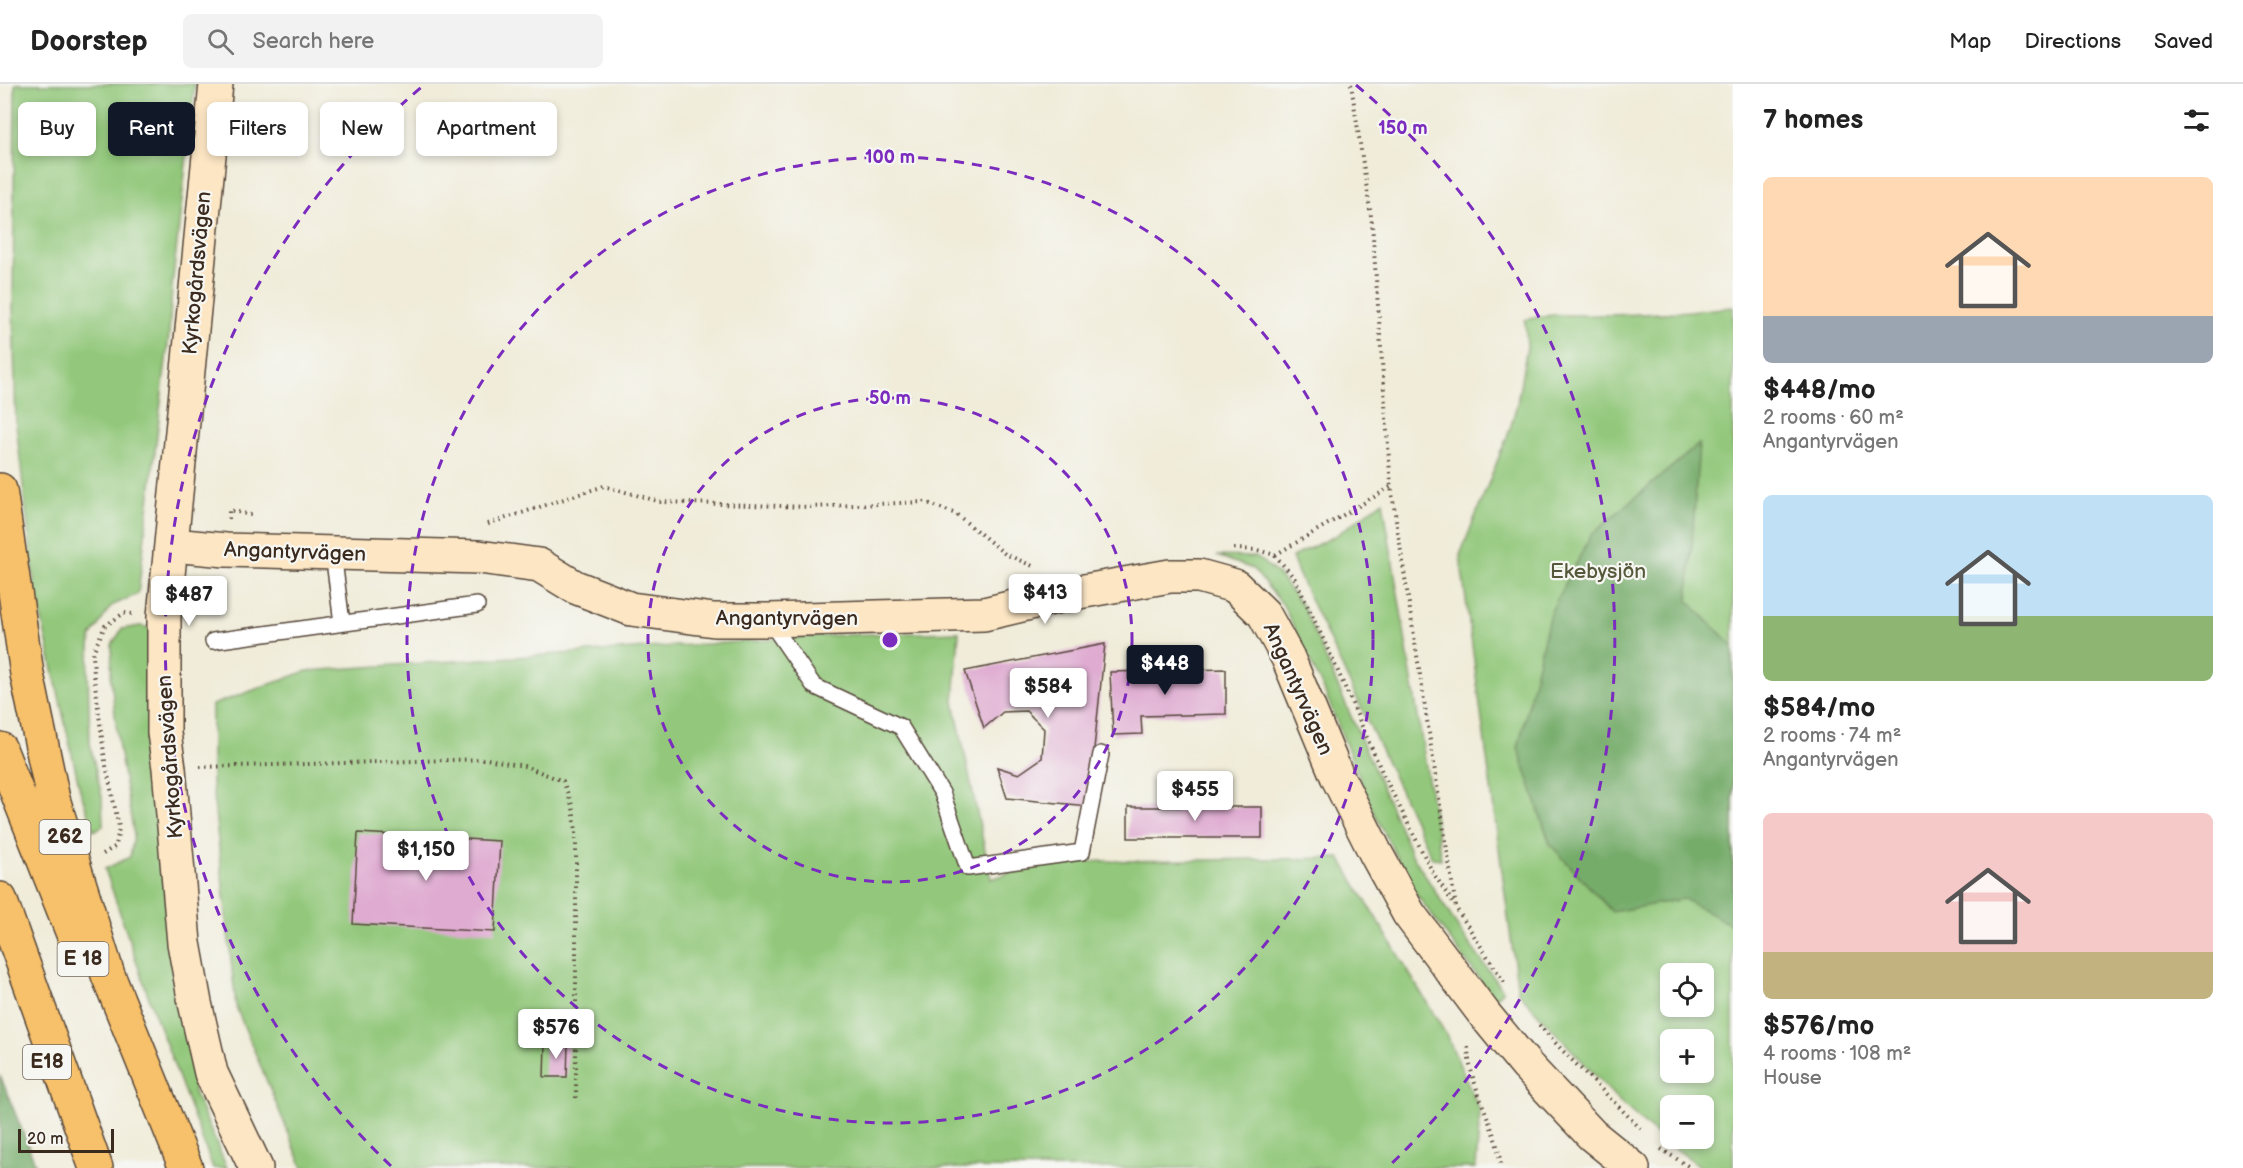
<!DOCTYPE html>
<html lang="en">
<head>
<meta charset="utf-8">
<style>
	:root { --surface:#fff; --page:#f2f2f2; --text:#222; --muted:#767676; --line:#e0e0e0; --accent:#111827 }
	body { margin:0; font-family:"Balsamiq Sans",sans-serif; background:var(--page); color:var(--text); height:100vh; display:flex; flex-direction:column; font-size:22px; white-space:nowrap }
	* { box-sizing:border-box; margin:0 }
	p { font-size:20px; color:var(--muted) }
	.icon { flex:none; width:33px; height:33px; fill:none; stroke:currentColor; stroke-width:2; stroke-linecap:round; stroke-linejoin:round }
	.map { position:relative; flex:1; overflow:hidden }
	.sheet { display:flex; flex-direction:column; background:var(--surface); width:510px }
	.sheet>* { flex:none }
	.hud { position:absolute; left:18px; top:18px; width:570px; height:54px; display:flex; gap:12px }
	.fabs { position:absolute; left:1660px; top:879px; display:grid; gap:12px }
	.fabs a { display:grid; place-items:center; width:54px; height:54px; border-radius:9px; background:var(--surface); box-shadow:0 3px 9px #0003; font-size:30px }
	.scale { position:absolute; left:18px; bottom:15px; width:96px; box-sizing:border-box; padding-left:6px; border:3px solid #3b2a1e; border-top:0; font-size:16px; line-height:21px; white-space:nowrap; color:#3b2a1e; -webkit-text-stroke:4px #f6f6f2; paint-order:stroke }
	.price { position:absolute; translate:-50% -51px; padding:0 14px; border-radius:6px; background:#fff; color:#222; font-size:20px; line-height:39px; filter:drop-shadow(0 2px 3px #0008) }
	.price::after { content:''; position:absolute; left:50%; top:36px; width:18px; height:14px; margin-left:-9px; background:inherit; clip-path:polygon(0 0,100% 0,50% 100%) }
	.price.on { background:var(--accent); color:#fff }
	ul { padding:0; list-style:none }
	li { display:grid; align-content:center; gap:12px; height:318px; padding:0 30px }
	li span { display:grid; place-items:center; height:186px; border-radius:9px; color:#555 }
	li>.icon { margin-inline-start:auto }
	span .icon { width:108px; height:108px; fill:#fffc; stroke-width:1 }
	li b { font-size:26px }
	h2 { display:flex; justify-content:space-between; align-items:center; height:72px; padding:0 30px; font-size:26px }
	.pill { padding:0 21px; border-radius:9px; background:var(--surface); box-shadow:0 3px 9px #0003; font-size:21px; line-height:54px }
	.pill.on { background:var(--accent); color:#fff }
	header { display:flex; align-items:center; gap:36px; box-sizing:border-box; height:84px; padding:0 30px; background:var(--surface); border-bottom:2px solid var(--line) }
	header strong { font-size:28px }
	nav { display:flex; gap:33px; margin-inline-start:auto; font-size:21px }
	.search { width:420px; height:54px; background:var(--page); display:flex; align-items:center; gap:15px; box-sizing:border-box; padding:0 21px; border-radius:9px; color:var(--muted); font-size:22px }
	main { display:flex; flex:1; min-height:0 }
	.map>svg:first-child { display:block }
</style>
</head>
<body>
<header>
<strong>Doorstep</strong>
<div class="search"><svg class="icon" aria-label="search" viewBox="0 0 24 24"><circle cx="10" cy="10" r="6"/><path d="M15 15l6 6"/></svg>Search here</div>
<nav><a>Map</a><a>Directions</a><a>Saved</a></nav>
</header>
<main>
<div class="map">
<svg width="1733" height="1084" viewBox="0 0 1733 1084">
	<rect width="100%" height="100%" fill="#f6f6f2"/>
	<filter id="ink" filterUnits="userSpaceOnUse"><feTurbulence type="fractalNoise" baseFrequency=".0167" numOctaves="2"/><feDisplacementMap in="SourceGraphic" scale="12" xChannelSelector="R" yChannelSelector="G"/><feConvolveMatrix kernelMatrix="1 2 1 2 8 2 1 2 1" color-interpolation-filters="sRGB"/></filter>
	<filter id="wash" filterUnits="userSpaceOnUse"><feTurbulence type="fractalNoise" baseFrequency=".008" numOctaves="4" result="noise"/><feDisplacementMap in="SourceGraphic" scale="24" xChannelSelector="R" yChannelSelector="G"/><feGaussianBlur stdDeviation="1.35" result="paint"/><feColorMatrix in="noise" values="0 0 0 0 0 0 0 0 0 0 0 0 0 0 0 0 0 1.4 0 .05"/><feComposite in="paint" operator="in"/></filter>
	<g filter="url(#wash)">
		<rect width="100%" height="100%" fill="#f0ecd9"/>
		<path fill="#93c87b" stroke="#67794c" stroke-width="1.5" fill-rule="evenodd" d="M15,0h180l-23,203 -3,48 -31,259 -27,12 -20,31 -3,35 2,72 12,53 1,29 -9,5 -14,-41 -45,-201 -19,-165 -3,-116z
			M1733,223v861h-30l-44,-31 -41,-37 -100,-108 -58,-437 50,-126 7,-25 10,-57 -2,-27c27,-8 46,-4 73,-5 45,0 90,-3 135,-8zM1671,890h33v32h-33zM1671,956h33v32h-33zM1671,1022h33v32h-33z
			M1383,417l58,358 -9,-1 -135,-287 -5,-14 43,-21z
			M1217,472l39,1 22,17 25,33 108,246 51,81 41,56 -9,9 -80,-108 -43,-84 -47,-117 -41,-85 -30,-36z
			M140,542l11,2 1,155 23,183 19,98v28l33,76h-14l-61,-161 -47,-138 25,-12 4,-22 -15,-86 -8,-70 1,-34 10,-16z
			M959,548l-5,70 37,177 53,-17 296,-4 107,178 33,75 -4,57h-1173l-67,-161 -24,-223v-79l95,-34 532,-36z"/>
		<path fill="#76ac6b" stroke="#586b44" stroke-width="1.5" d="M1699,360l-11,157 45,45v280l-49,-27 -72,13 -62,-68 -32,-96 32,-135 41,-78z
			M0,991l37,93h-37z"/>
		<g id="blocks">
			<path fill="#dfabd1" d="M1105,560l-17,162 -81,-8 -10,-31 22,7 23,-16 2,-29 -18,-18 -23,1 -19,16 -19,-57z
				M1226,585v45l-85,2 1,18 -29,1 -3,-63z
				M1128,723h134v31h-134z
				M358,749l142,8 -5,91 -142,-8z
				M545,959l23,2 -1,32h-23z"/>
		</g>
	</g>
	<g filter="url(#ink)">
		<use href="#blocks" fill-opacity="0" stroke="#56473a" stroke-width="1.5"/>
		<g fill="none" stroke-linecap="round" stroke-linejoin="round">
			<g stroke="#56473a" stroke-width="18">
				<path id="lane" d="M333,469l9,70
					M769,536l45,66 87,41 41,66 26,75 114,-16 19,-98
					M213,557l264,-36"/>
			</g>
			<g stroke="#56473a" stroke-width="36">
				<path id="secondary" d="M216,0l-52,532v117l5,35 15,175 11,60 16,70 45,95
					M172,461l54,5 253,7 60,8 36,22 56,22 83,11h55l215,-6 89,-21 97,-17h29l36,10 29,28 24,44 49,118 38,76 34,62 76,101 42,51 65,69 41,33"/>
			</g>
			<g stroke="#56473a" stroke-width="36">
				<path id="highway" d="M0,406l27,184 26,125 55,176 78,193
					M0,665l77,195
					M0,815l96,269"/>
			</g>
			<path stroke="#56473a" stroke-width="4" stroke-dasharray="1.5 4.5" stroke-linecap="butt" d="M1351,0l21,139 19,264 65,421 48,74
				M229,435v-9l26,6
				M488,440l116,-38 57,16 148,5 116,-5 31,12 49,40 30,13
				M1234,465l23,1 18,5 116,-68
				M1275,471l20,24 38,81 50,114 49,97 23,35
				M200,683l287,-8 37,7 39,15 10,27 3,24v266
				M103,770l13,-8 3,-19 -14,-66 -11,-84 -1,-25 12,-26 19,-13 8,1
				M1539,941l22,24 82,82
				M1468,963c0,38 30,81 33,121
				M1661,1065l30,19"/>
			<use href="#lane" stroke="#fff" stroke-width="15"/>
			<use href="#secondary" stroke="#fce6c4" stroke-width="33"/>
			<use href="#highway" stroke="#f7c06b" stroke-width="33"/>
		</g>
	</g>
	<g fill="none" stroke="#7b2cbf" stroke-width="3" stroke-dasharray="10 8">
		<circle cx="890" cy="556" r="242"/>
		<circle cx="890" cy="556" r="483"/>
		<path d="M391 1082A725 725 0 0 1 424 1M1356 1A725 725 0 0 1 1389 1082"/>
	</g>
	<g text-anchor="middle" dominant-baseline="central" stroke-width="4.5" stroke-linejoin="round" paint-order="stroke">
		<g fill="#f6f6f2" stroke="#73675e" stroke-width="1.5">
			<rect x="39.5" y="736" width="51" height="34" rx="4.5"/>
			<rect x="57.5" y="858" width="51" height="34" rx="4.5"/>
			<rect x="23" y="961" width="48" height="34" rx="4.5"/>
		</g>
		<g font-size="20" font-weight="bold" fill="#3b2a1e">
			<text x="65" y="753">262</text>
			<text x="83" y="875">E 18</text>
			<text x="47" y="978">E18</text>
		</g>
		<g font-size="21" fill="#3b2a1e" stroke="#f6f6f2">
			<text transform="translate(197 189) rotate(-85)">Kyrkogårdsvägen</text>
			<text transform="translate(295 468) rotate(2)">Angantyrvägen</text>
			<text x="787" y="534">Angantyrvägen</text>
			<text transform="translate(1298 605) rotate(66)">Angantyrvägen</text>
			<text transform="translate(170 673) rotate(-94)">Kyrkogårdsvägen</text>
		</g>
		<g font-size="21" fill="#55593a" stroke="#f6f6f2">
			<text x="1598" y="487">Ekebysjön</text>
		</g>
	</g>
	<circle cx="890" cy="556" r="9" fill="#7b2cbf" stroke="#f6f6f2" stroke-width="3"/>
	<g font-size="18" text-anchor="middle" font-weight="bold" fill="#7b2cbf" stroke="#f6f6f2" stroke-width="4.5" stroke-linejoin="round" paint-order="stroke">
		<text x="1403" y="50">150 m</text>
		<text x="890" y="79">100 m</text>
		<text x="890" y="320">50 m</text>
	</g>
</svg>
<div class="fabs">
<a><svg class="icon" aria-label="locate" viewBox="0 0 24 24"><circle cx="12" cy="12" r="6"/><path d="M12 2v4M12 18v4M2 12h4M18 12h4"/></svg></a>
<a>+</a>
<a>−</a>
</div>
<div class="scale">20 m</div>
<b class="price" style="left:1045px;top:541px">$413</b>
<b class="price" style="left:189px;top:543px">$487</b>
<b class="price on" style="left:1165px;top:612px">$448</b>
<b class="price" style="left:1048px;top:635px">$584</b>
<b class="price" style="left:1195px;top:738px">$455</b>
<b class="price" style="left:426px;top:798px">$1,150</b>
<b class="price" style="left:556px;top:976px">$576</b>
<div class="hud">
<a class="pill">Buy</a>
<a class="pill on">Rent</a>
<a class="pill">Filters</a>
<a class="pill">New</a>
<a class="pill">Apartment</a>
</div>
</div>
<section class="sheet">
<h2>7 homes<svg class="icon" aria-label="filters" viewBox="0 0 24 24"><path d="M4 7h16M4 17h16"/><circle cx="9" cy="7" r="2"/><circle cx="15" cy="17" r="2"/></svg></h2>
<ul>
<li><span style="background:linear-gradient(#ffd9b3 75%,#9aa5b1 0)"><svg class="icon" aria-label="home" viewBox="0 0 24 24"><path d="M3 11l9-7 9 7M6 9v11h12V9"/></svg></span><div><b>$448/mo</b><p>2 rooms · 60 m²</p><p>Angantyrvägen</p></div></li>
<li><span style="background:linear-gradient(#bfe0f5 65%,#8fb573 0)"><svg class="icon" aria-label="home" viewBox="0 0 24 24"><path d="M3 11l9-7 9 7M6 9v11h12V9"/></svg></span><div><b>$584/mo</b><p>2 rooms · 74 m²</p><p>Angantyrvägen</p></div></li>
<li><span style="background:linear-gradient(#f6c9c9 75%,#c2b280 0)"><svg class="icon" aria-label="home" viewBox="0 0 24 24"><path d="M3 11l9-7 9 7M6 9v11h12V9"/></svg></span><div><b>$576/mo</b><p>4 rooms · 108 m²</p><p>House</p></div></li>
</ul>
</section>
</main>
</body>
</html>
